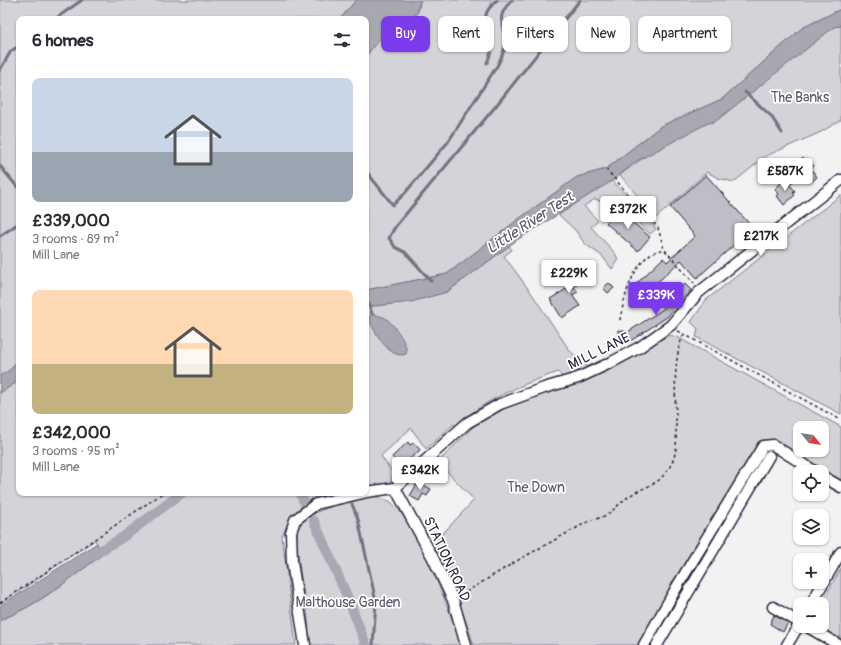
<!DOCTYPE html>
<html lang="en">
<head>
<meta charset="utf-8">
<style>
	:root { --surface:#fff; --page:#f7f7f7; --text:#2b2b33; --muted:#7c7c81; --accent:#7c3aed }
	body { margin:0; font-family:Pangolin,sans-serif; background:var(--page); color:var(--text); height:100vh; display:flex; flex-direction:column; font-size:15px; white-space:nowrap }
	* { box-sizing:border-box; margin:0 }
	p { font-size:13px; color:var(--muted) }
	.icon { flex:none; width:22px; height:22px; fill:none; stroke:currentColor; stroke-width:2; stroke-linecap:round; stroke-linejoin:round }
	.map { position:relative; flex:1; overflow:hidden }
	.details { position:absolute; left:16px; top:16px; width:353px; height:480px; display:flex; flex-direction:column; background:var(--surface); border-radius:8px; box-shadow:0 1px 3px #0004 }
	.details>* { flex:none }
	.guide { position:absolute; left:381px; top:16px; width:380px; height:36px; display:flex; gap:8px }
	.needle { width:26px; rotate:120deg }
	.controls { position:absolute; left:793px; top:421px; display:grid; gap:8px }
	.controls a { display:grid; place-items:center; width:36px; height:36px; border-radius:8px; background:var(--surface); box-shadow:0 1px 3px #0004; font-size:20px }
	.price { position:absolute; translate:-50% -34px; padding:0 9px; border-radius:4px; background:#fff; color:#222; font-size:13px; line-height:26px; filter:drop-shadow(0 1px 2px #0008) }
	.price::after { content:''; position:absolute; left:50%; top:24px; width:12px; height:9px; margin-left:-6px; background:inherit; clip-path:polygon(0 0,100% 0,50% 100%) }
	.price.selected { background:var(--accent); color:#fff }
	ul { padding:0; list-style:none }
	li { display:grid; align-content:center; gap:8px; height:212px; padding:0 16px }
	li span { display:grid; place-items:center; height:124px; border-radius:8px; color:#555 }
	li>.icon { margin-inline-start:auto }
	span .icon { width:72px; height:72px; fill:#fffc; stroke-width:1 }
	li b { font-size:17px }
	h2 { display:flex; justify-content:space-between; align-items:center; height:48px; padding:0 16px; font-size:17px }
	.tag { padding:0 14px; border-radius:8px; background:var(--surface); box-shadow:0 1px 3px #0004; font-size:14px; line-height:36px }
	.tag.selected { background:var(--accent); color:#fff }
	.map>svg:first-child { display:block }
</style>
</head>
<body>
<div class="map">
<svg width="841" height="645" viewBox="0 0 841 645">
	<rect width="100%" height="100%" fill="#f2f2f3"/>
	<filter id="ink" filterUnits="userSpaceOnUse"><feTurbulence type="fractalNoise" baseFrequency=".025" numOctaves="2"/><feDisplacementMap in="SourceGraphic" scale="8" xChannelSelector="R" yChannelSelector="G"/><feConvolveMatrix kernelMatrix="1 2 1 2 8 2 1 2 1" color-interpolation-filters="sRGB"/></filter>
	<g filter="url(#ink)">
		<path fill="#d3d3d8" stroke="#7a7a8a" fill-rule="evenodd" d="M0,0h356l-16,19h-321v474h329l-22,5 -8,-3 -21,15 -15,26 14,109h-296v-25c38,-14 71,-42 102,-66l-7,-14 -95,64z
			M420,0h421v9l-39,19 -80,71 -61,27 -55,43 -29,8 -57,41 -73,56 -81,16v-234c5,-6 10,-15 16,-19 18,-12 37,-10 38,-37z
			M841,23v97l-20,12 -55,24 -32,26 -16,-4 -11,-6 -51,46 -36,-43 174,-128z
			M611,180l17,16 28,33 -6,5 -32,-30 -4,3 -19,-8 -11,7 14,15 -7,6 24,26 3,6 -6,10 -10,-13 -17,-12 -10,-14 -16,-15z
			M841,195v219l-145,-77 2,-8 -7,-7 15,-22z
			M509,246l3,4 -8,6 28,38 38,57 19,17 -25,10 -6,-6c-38,13 -72,27 -103,54l-1,-2 -28,25 -15,-21 -30,28 12,17 -2,9 -25,7v-193l34,7 47,-11z
			M669,335l8,2 164,90v60l-68,-42 -10,1 -118,199h-171l-14,-40 -28,-60 42,-45 -36,-38 36,-36 25,-17 105,-37zM800,428h22v22h-22z
			M375,496c4,2 10,3 14,5 25,14 63,115 72,144h-152c0,-8 0,-16 -1,-25 -2,-17 -15,-78 -10,-91 9,-21 57,-29 77,-33z
			M841,568v73l-24,-15h5v-22h-1z"/>
		<path fill="#a8a8b2" stroke="#727282" d="M356,0h64v2c-9,30 -15,21 -37,35 -7,4 -12,13 -17,19v-37h-26z
			M841,9v17l-7,1 -118,94 -10,3 -71,38 -20,17 -98,61 -70,52 -36,10 -45,5v-17l81,-16 73,-56 57,-41 29,-8 55,-43 61,-27 80,-71z
			M372,314c5,1 10,2 15,5 7,6 22,26 19,35 -16,6 -30,-20 -36,-32l-1,-5z
			M19,358v23l-19,12v-17l11,-7z
			M97,543l5,12c-31,23 -65,51 -102,65v-14z"/>
		<g fill="none" stroke-linecap="round" stroke-linejoin="round">
			<path stroke="#727282" stroke-width="3" d="M55,19l27,-19
				M487,63c2,-5 5,-12 5,-18 -1,-20 -17,-26 5,-45
				M0,70l11,-19 8,-5
				M745,92l26,24 11,17
				M0,166l19,23
				M366,171l27,34 12,-12 43,-51 49,-76c4,-8 9,-17 8,-25 -2,-20 -10,-23 7,-41
				M0,236l19,-13
				M431,281l-26,-29 -10,-5 -6,-9 6,-11 100,-120 85,-107
				M369,304l3,10
				M352,504l6,15 18,83 -3,43"/>
			<path stroke="#a8a8b2" stroke-width="10" d="M300,493l4,9
				M314,521l36,82 16,42
				M90,557l33,-20 59,-44"/>
		</g>
		<path fill="#bebec6" stroke="#22223b" d="M803,158l2,3 3,-2 6,7 -3,3 6,8 -7,6 -8,-9 -11,9 -15,-17 7,-6 7,9z
			M706,175l47,53 -56,50 -16,-18 -39,37 -9,-10 30,-29 4,4 28,-26 -25,-29z
			M785,179l10,12 -2,2 2,2 -11,10 -7,-9 2,-2 -4,-5z
			M618,210l32,27 -12,14 -32,-28z
			M581,267l6,9 -13,11 4,5 -6,3 8,11 -18,12 -12,-19 18,-11 -5,-6z
			M609,283l5,5 -6,5 -5,-5z
			M685,284l6,6 -24,27 -35,23 -15,-3 1,-7 10,2 35,-23z
			M408,442l2,3 4,-2 6,7 -16,14 -3,-3 -3,3 -6,-7z
			M418,482l13,7 -4,7 -4,-2 -4,7 -9,-5z
			M774,615l14,8 -5,9 -13,-8z"/>
		<g fill="none" stroke-linecap="round" stroke-linejoin="round">
			<g stroke="#22223b" stroke-width="13">
				<path id="minor" d="M822,476l19,11
					M395,488l38,70 20,42 13,45
					M366,492l29,-4 72,-65 33,-19 44,-16 34,-10 34,-16 28,-15 31,-22 27,-32 143,-113
					M811,604l30,-52
					M773,607l27,16
					M806,626l33,19
					M305,645l-13,-83 -1,-30 4,-12 21,-16 47,-11
					M644,645l34,-60 85,-139 10,-1 43,27
					M657,645l112,-189
					M787,645l13,-22"/>
			</g>
			<path stroke="#22223b" stroke-width="1.5" stroke-dasharray="3 3" stroke-linecap="butt" d="M606,169l52,59 6,21 30,34
				M620,320c4,-22 11,-50 29,-65 3,-3 10,-4 15,-6
				M678,331l163,89
				M461,595l59,-36 71,-39c22,-4 23,-14 40,-25 10,-7 23,-9 31,-18 6,-6 12,-16 13,-24 2,-7 1,-17 1,-24 0,-31 -4,-65 7,-94
				M0,603l163,-110"/>
			<use href="#minor" stroke="#fff" stroke-width="10"/>
		</g>
	</g>
	<g text-anchor="middle" dominant-baseline="central" stroke-width="3.5" stroke-linejoin="round" paint-order="stroke">
		<g font-size="14" fill="#57576a" stroke="#fff">
			<text x="800" y="97">The Banks</text>
			<text x="536" y="487">The Down</text>
			<text x="348" y="602">Malthouse Garden</text>
		</g>
		<g font-size="14" fill="#22223b" stroke="#fff">
			<text transform="translate(599 351) rotate(-26)">MILL LANE</text>
			<text transform="translate(447 559) rotate(65)">STATION ROAD</text>
		</g>
		<g font-size="15" font-style="italic" fill="#58586b" stroke="#fff">
			<text transform="translate(530 223) rotate(-33)">Little River Test</text>
		</g>
	</g>
</svg>
<div class="controls">
<a><svg class="needle" viewBox="-14 -14 28 28"><path d="M0-13l5 13h-10z" fill="#e53935"/><path d="M0 13l5-13h-10z" fill="#7c7c81"/></svg></a>
<a><svg class="icon" aria-label="locate" viewBox="0 0 24 24"><circle cx="12" cy="12" r="6"/><path d="M12 2v4M12 18v4M2 12h4M18 12h4"/></svg></a>
<a><svg class="icon" aria-label="layers" viewBox="0 0 24 24"><path d="M12 4l9 5-9 5-9-5zM3 14l9 5 9-5"/></svg></a>
<a>+</a>
<a>−</a>
</div>
<b class="price" style="left:785px;top:192px">£587K</b>
<b class="price" style="left:628px;top:230px">£372K</b>
<b class="price" style="left:761px;top:257px">£217K</b>
<b class="price" style="left:569px;top:294px">£229K</b>
<b class="price selected" style="left:656px;top:316px">£339K</b>
<b class="price" style="left:420px;top:491px">£342K</b>
<div class="guide">
<a class="tag selected">Buy</a>
<a class="tag">Rent</a>
<a class="tag">Filters</a>
<a class="tag">New</a>
<a class="tag">Apartment</a>
</div>
<section class="details">
<h2>6 homes<svg class="icon" aria-label="filters" viewBox="0 0 24 24"><path d="M4 7h16M4 17h16"/><circle cx="9" cy="7" r="2"/><circle cx="15" cy="17" r="2"/></svg></h2>
<ul>
<li><span style="background:linear-gradient(#c9d6e8 60%,#9aa5b1 0)"><svg class="icon" aria-label="home" viewBox="0 0 24 24"><path d="M3 11l9-7 9 7M6 9v11h12V9"/></svg></span><div><b>£339,000</b><p>3 rooms · 89 m²</p><p>Mill Lane</p></div></li>
<li><span style="background:linear-gradient(#ffd9b3 60%,#c2b280 0)"><svg class="icon" aria-label="home" viewBox="0 0 24 24"><path d="M3 11l9-7 9 7M6 9v11h12V9"/></svg></span><div><b>£342,000</b><p>3 rooms · 95 m²</p><p>Mill Lane</p></div></li>
</ul>
</section>
</div>
</body>
</html>
